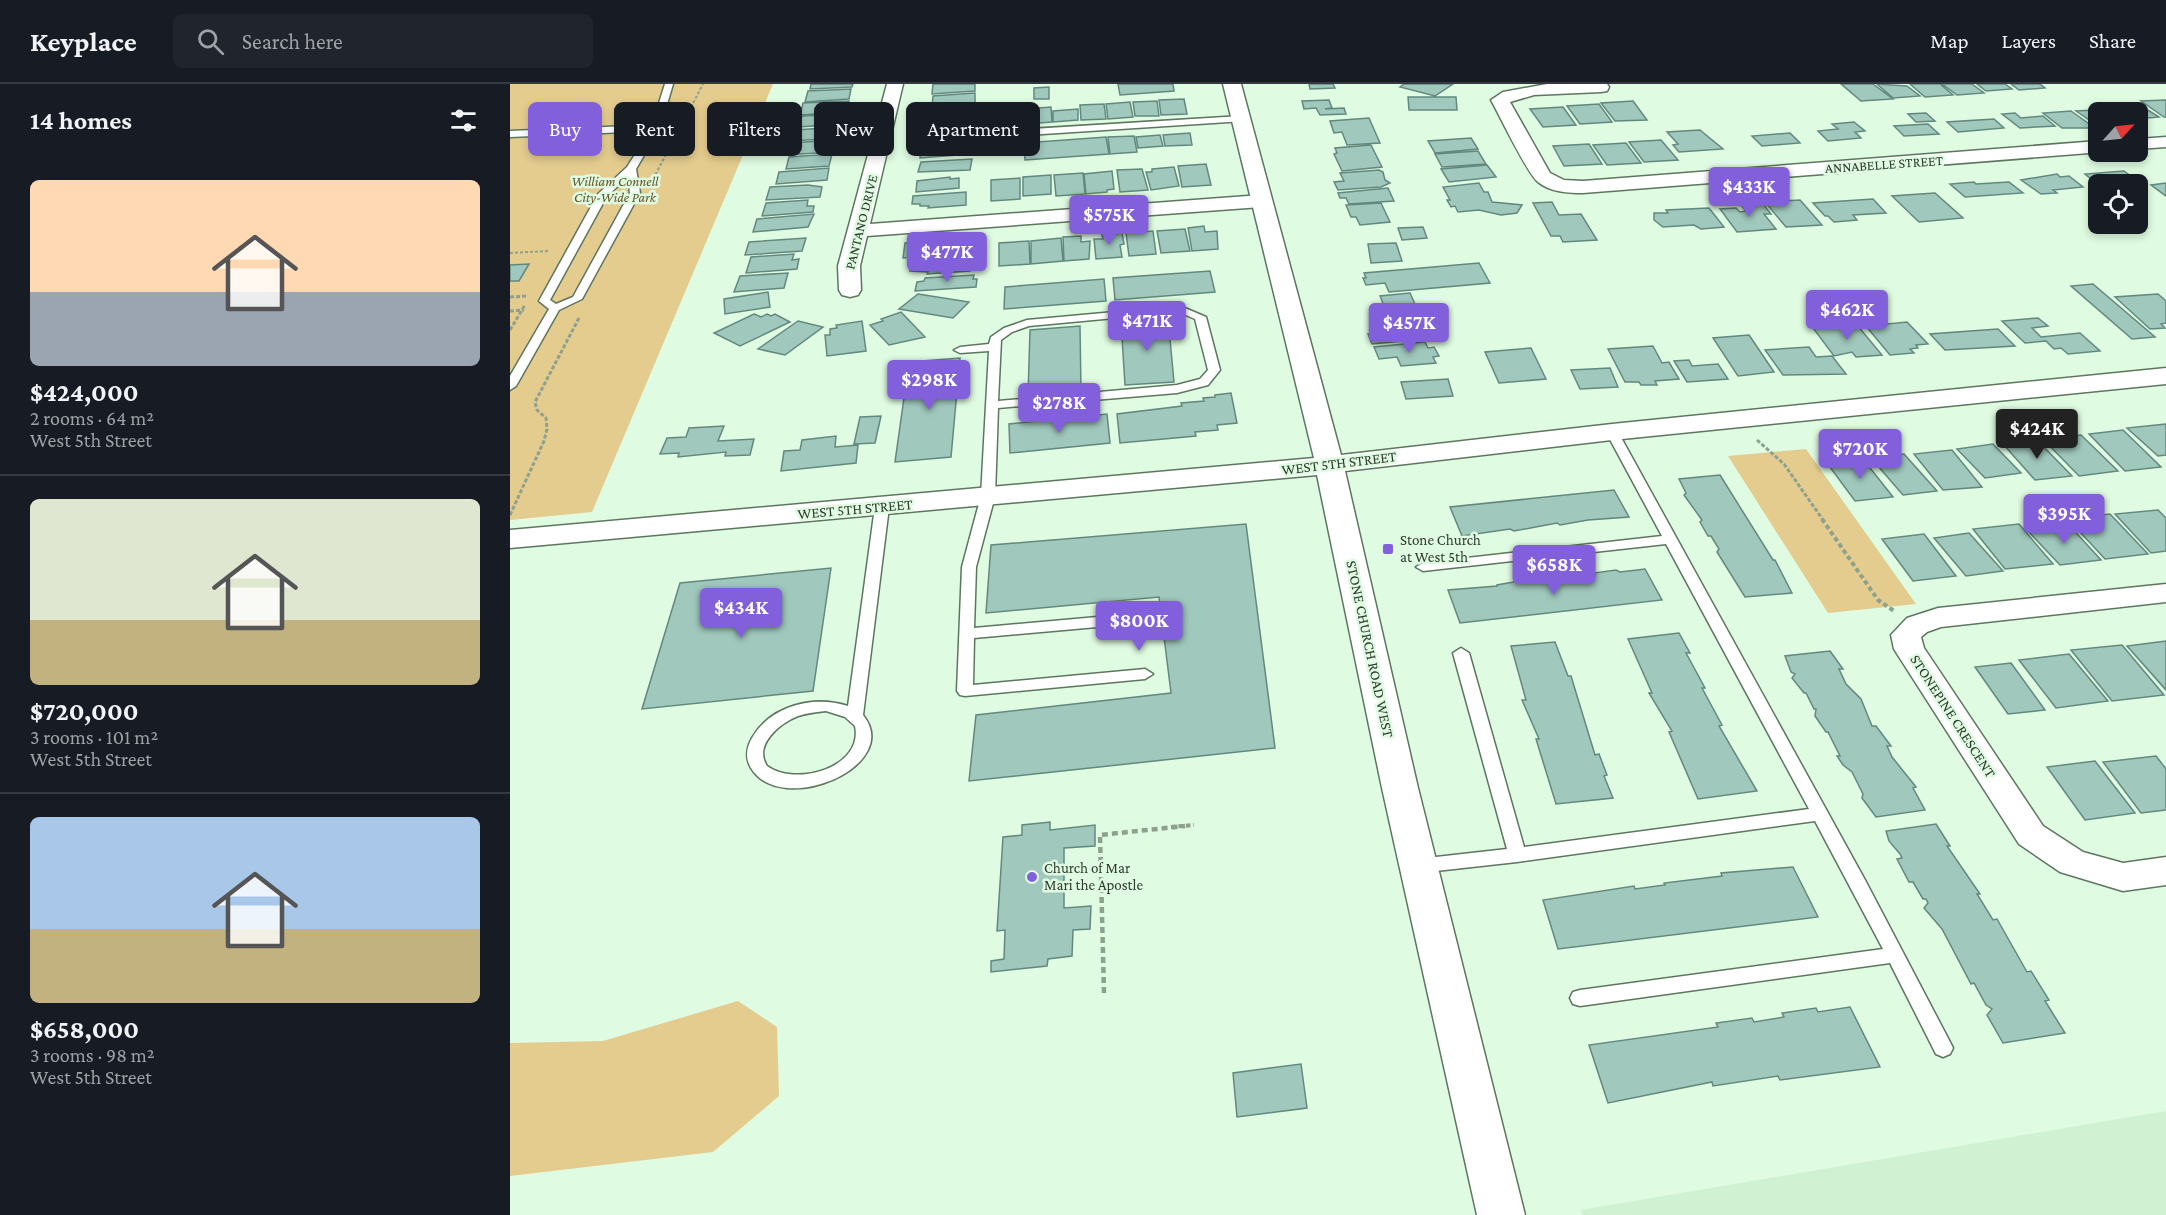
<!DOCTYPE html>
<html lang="en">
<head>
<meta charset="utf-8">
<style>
	:root { --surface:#171b24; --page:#20242c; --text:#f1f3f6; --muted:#9ea1a6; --line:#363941; --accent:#8260db }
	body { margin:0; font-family:"Crimson Pro",serif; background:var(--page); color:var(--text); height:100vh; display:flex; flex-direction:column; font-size:22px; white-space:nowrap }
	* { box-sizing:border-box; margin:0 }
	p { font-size:20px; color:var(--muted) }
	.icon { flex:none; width:33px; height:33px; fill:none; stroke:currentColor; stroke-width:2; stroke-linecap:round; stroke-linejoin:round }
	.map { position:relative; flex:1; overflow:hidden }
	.side { display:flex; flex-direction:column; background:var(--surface); width:510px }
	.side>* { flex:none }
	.hud { position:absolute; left:18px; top:18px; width:570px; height:54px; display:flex; gap:12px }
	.needle { width:39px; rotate:63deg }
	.tools { position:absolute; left:1578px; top:18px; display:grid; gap:12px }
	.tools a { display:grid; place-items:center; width:60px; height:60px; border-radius:9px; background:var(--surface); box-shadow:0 3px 9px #0003; font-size:30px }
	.price { position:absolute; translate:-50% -51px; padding:0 14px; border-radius:6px; background:var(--accent); color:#fff; font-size:20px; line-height:39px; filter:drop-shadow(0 2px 3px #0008) }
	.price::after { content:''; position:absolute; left:50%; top:36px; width:18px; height:14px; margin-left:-9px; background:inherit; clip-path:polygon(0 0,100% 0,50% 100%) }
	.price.active { background:#222; color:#fff }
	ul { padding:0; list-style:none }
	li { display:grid; align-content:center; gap:12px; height:318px; padding:0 30px }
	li+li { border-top:2px solid var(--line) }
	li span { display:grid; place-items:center; height:186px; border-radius:9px; color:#555 }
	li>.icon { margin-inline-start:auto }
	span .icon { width:108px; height:108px; fill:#fffc; stroke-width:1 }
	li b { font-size:26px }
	h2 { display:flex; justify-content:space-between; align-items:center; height:72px; padding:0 30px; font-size:26px }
	.chip { padding:0 21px; border-radius:9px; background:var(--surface); box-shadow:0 3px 9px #0003; font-size:21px; line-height:54px }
	.chip.active { background:var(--accent); color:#fff }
	header { display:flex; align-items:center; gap:36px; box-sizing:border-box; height:84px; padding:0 30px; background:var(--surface); border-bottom:2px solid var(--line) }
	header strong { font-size:28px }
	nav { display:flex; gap:33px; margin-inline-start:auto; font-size:21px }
	.search { width:420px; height:54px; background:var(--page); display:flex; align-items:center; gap:15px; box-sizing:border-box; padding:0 21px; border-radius:9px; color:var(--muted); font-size:22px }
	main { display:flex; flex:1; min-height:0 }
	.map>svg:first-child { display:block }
</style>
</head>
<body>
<header>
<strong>Keyplace</strong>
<div class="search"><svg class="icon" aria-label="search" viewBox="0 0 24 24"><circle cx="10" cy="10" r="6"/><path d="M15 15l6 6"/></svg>Search here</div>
<nav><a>Map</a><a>Layers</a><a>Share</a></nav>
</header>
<main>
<section class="side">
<h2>14 homes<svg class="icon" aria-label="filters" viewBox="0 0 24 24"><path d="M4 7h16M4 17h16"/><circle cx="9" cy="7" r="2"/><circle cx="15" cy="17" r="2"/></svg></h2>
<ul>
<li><span style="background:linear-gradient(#ffd9b3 60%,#9aa5b1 0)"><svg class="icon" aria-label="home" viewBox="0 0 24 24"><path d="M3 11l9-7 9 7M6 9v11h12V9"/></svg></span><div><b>$424,000</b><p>2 rooms · 64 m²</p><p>West 5th Street</p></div></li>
<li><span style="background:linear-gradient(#dfe7d0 65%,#c2b280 0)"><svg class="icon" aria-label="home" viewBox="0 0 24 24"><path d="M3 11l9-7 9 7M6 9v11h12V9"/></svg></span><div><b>$720,000</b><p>3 rooms · 101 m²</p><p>West 5th Street</p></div></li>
<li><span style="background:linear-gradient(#a9c7e8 60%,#c2b280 0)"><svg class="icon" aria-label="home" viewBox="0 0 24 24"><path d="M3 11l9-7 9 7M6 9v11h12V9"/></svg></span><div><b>$658,000</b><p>3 rooms · 98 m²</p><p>West 5th Street</p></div></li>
</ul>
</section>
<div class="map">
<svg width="1656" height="1131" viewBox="0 0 1656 1131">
	<rect width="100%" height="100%" fill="#dffbe1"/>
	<path fill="#d0f2d3" d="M1656,1027v104h-584l-1,-5z"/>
	<path fill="#e4cc8e" d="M0,0h263l-181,428 -82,8z
		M1296,365l110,155 -88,9 -100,-157z
		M228,917l39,26 2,69 -66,56 -203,24v-133l93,-2z"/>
	<path fill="#a0c8bd" stroke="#63897f" stroke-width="1.5" d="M301,0h42l-1,3 -42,2z
		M423,0h42v7l-43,3z
		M608,0h55l1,7 -54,4z
		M799,0h24l2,4 -25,1z
		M894,0h49l-18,12 -35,-9z
		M1331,0h32l20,15 -32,2z
		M1367,0l30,2 13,10 -27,2z
		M1400,0h30l13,11 -28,2z
		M1432,0h30l12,9 -27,2z
		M1467,0h28l7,5 -26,2z
		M1501,0h29l5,4 -26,2z
		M539,3v12h-15v-11z
		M341,5l-2,10 -44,3 3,-11z
		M465,9v11l-43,2 1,-10z
		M898,13h48l1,13h-48z
		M674,15l3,15 -26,1 -2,-15z
		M819,16l3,8 -7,1 19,-1 2,6 -26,1 -4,-7 -12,1 -2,-8z
		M1656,16v17h-2l-23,-16z
		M339,17l-3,11 -46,3 3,-12z
		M647,17l2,15h-24l-2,-14z
		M1123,17l14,19 -32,1 -14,-18z
		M620,18l3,15 -25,2 -2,-15z
		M594,20l2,15 -25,1 -1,-15z
		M1089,20l13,18 -32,2 -13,-18z
		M465,22l-1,11 -44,2 2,-11z
		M541,23l1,15 -26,2v-15z
		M1053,23l13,18 -33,2 -13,-18z
		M568,25v11l-25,2v-11z
		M1636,25l13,8 -21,2v-7l-18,-1z
		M1587,26l3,2h-2v14l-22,-15z
		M1561,27l24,17h-33l-19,-15z
		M1416,29l9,8 -19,1 -8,-8z
		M1505,29l6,5 22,-2 12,10 -35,2 -18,-14z
		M335,30l-3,10 -43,3 3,-11z
		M466,34v11l-48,3 1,-11z
		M859,34l11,25 -33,2 -5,-13 -8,1 -4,-12z
		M1484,35l10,9 -46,4 -11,-10z
		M1344,38l11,9 -10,1 6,6 -33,3 -10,-10 20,-2 -6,-5z
		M1418,40l11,10 -35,2 -10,-10z
		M330,43l-2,11 -47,3 3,-11z
		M1190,46l23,19 -44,3 -6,-7 5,-1 -11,-12z
		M465,47l-1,11 -50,3 1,-11z
		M680,49l2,12 -27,1 -2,-11z
		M1280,49l10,10 -38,3 -10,-10z
		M650,51l3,11 -25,2 -2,-11z
		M624,52l3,16 -27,2 -2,-17z
		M596,53l3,17 -84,6 -1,-17z
		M961,54l7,11 -43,4 -7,-12z
		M326,56l-3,12 -48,3 4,-12z
		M1151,56l17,20 -34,2 -15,-20z
		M1116,59l15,20 -34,2 -14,-20z
		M1079,60l13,20 -38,2 -11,-20z
		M460,61v9l-50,4 1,-10z
		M861,61l11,22 -40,4 -8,-17 3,-1 -2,-5z
		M968,67l8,13 -44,3 -7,-13z
		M322,70l-3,12 -43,3 3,-12z
		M462,75l-2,11 -52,2 3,-10z
		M696,80l5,21 -29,2 -4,-21z
		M977,81l9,12 -47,5 -8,-13z
		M664,83l5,19 -28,4 -5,-18h6v-3z
		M319,84l-2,12 -51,4 3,-12z
		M632,85l6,21 -28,2 -3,-22z
		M869,86l4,2 2,8 5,3 -9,4 -43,3 -4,-8 10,-1 -4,-8z
		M602,87l2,18 -7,1v2l-21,2 -2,-20z
		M1614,87l15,11 -41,3 -13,-11z
		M573,89l2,21 -29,2 -2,-21z
		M1547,90l3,3 9,-1 14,11 -30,3 4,3 -16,1 -20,-14z
		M541,91v19l-28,2v-19z
		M440,93v2l9,-1v10l-43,4 1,-11z
		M510,94v21l-29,2v-21z
		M1464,98l2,2 33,-2 14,11 -58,4 -15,-13z
		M969,99l5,9h4l4,10 30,3 -5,8 -16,2 -22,-5 -21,2 -3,-6 -4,1 -4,-7h3l-7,-13z
		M1656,99v13l-15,-11z
		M298,101l14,2 -2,10 -54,3 4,-13z
		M878,104l6,13 -45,3 -3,-6h-6l-2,-5z
		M456,108v13l-38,3 1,-2h-9v-2h-8l1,-8z
		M1425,109l28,25 -44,4 -27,-26z
		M1363,115l13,14 -33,2 4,5 -23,2 -6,-6h-3l-12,-13z
		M298,116l-1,6h7l-1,6 -51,4 4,-13z
		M1290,116l22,25 -36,2 -21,-25z
		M1042,118l7,13 22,-1 16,26 -34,2 -3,-6h-9l-18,-33z
		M871,119l9,19 -30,3 -4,-8h-5l-5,-12z
		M1253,120l8,10h-7l12,15 -39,3 -17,-23 16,-1 4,4 6,-1 -4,-5z
		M1199,124l15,19 -23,2 -7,-4 -31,2 -9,-7v-7h14l-2,-3z
		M304,130l-6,13 -55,5 4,-13z
		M694,142l1,6 12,-1 1,18 -26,2 -4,-23z
		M913,143l4,11 -25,2 -4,-12z
		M675,145l5,22 -29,2 -4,-22z
		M643,147l3,23 -27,2 -3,-23z
		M612,149l2,11 -4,1 2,12 -26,2 -2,-20h9l-1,-4z
		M571,152v6l9,-1 -1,18 -25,2 -1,-24z
		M296,154l-4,13 -57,4 4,-13z
		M551,154l2,23 -32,3v-23z
		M442,156l-1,14 -48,4 2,-15z
		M519,157l1,23 -31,2v-23z
		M886,159l6,18 -31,2 -3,-19z
		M284,170l-2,6 7,-1 -2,10 -51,4 5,-16z
		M460,171v16l-43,3 1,-2 -18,-1 1,-11z
		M969,179l11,20 -101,9 -4,-9 -19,2 -3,-7h3l-2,-5z
		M19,180l-10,17h-9v-16z
		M700,187l5,21 -100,8 -2,-22z
		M278,189l-4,15 -50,4 6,-16z
		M464,191l-1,4h4l-1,8 -61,4 2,-9 7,-1 1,-3z
		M594,195l2,22 -102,8 1,-22z
		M1583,200l62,53 -23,2 -61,-53z
		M258,208l2,15 -45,7 -1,-15z
		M900,209l10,22 -31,3 -9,-22z
		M408,210l51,8 -16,16 -54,-9z
		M1648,210l8,7v22l-5,1 4,4 -15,1 -35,-32z
		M391,228l24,25 -36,8 -19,-20 13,-4 -2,-2z
		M244,230l7,3 6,-3 4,2 4,-2 15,8 -50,24 -26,-13z
		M658,234l6,64 -49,3 -4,-63z
		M914,234l2,3 8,3 3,4 -5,4 4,-1 1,7 -65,6 -4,-10 14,-1 -1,-5h6v-6z
		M1528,234l10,8 -16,2 9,9 39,-4 20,18 -32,3 -7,-6 -7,1 -8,-8 -21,2 -23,-22z
		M288,237l25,6 -38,28 -27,-6z
		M352,237l4,30 -39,5 -2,-21h5v-6l7,-1 -1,-3z
		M1397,238l21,22 -12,1 2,3 -8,1 4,4 -24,2 -24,-29z
		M1347,241l25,30 -26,2 -4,-5 -18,4 -21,-28z
		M570,242l1,65 -53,4 2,-65z
		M1488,245l17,17 -70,4 -15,-16z
		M1239,251l25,37 -36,4 -25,-38z
		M915,258l3,6 6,-1 5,9 -6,1 3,6 -35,3 -4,-9 -18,2 -5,-12z
		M1143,262l9,17 7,-1 10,17 -24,2 2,4h-16l-2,-3h-14l-17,-33z
		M1299,263l7,10 16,-1 14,18 -63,1 -18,-25z
		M1021,264l15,31 -47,4 -14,-31z
		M450,274l-9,99 -56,5 14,-100z
		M1179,276l3,6 26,-2 10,15 -41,3 -13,-21z
		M1100,284l8,19 -38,2 -9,-19z
		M938,295l5,17 -47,3 -5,-17z
		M721,309l6,30 -20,2 1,5 -23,2 1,4 -76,7 -3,-29 65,-8 -1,-3 23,-2 -1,-3 12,-1v-2z
		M597,330l3,29 -100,10 -1,-29z
		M371,332l-6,27 -21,1 6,-27z
		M1656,340v31l-8,1 -31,-28z
		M214,342l-6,15 36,-2 -4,16 -25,1 1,-4 -48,5 1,-4 -19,1 7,-16 19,-1 3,-9z
		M1613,346l38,37 -36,4 -36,-37z
		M1571,351l37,36 -39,5 -36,-37z
		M326,352l-1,11 23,-2 -2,18 -75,8 3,-20 16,-1 2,-10z
		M1528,357l34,35 -37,4 -32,-36z
		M1483,360l28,29 -36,5 -28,-29z
		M1442,366l30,37 -39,3 -29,-36z
		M1394,370l33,37 -34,4 -32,-37z
		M1353,375l30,38 -38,4 -28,-38z
		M1210,391l53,85h2l17,33 -47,4 -28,-45 2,-3 -8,-13h-3l-8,-14 2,-2 -18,-25 2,-2 -7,-14z
		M1104,406l15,27 -41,3 -28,5 -3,-2 -43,8 -4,-2 -48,7 -12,-29z
		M1648,426l8,8v33l-15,2 -36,-39z
		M1600,430l38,40 -43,5 -37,-40z
		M736,440l29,224 -306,33 7,-66 195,-22 -12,-96 -173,16 5,-68z
		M1509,440l34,40 -48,5 -32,-40z
		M1558,440l33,36 -41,5 -33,-35z
		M1459,449l34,38 -37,5 -32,-38z
		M1414,450l32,42 -43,5 -31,-42z
		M321,484l-18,123 -171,18 38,-126z
		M1135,485l17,31 -202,23 -12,-33 49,-4v-1l22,-4 5,2 23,-2 21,-5 5,1 22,-2 -1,-2 22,-3 4,2z
		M1169,549l11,20h-4l19,35h-3l20,37 -3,1 38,65 -59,8 -29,-67 3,-1 -23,-38h3l-24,-54z
		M1656,557v49l-39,-44z
		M1045,558l13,34h3l24,79 4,-1 8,21 -3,1 9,22 -57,6 -20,-65h3l-17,-39h4l-15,-54z
		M1612,561l42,50 -52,6 -41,-51z
		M1320,567l13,18h-4l7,15 15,15 11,27h4l15,20h-4l5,11 24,30 -3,1 12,22 -49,7 -14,-19 1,-4 -11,-22 -9,-7 -6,-9h3l-12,-24h-2l-11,-16 1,-7h-2l-8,-16h-2l-12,-15 3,-4 -4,-2 -6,-16z
		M1559,570l39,47 -52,7 -37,-48z
		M1501,579l34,47 -37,4 -33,-47z
		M1646,672l10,13v41l-25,3 -38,-51z
		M1585,677l40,52 -50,7 -38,-53z
		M540,738v8l45,-5v21l-31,2v60l27,-2 -1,23 -17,1 -1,26 -24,3 -1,7 -56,6v-11l13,-2 1,-29 -8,1 6,-94 19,-2v-10z
		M1426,740l14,22h-3l33,48h-3l16,26 4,-1 30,53 4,-1 18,29 -4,1 20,32 -62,10 -16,-28 5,-6 -6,-4 -12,-22 -3,1 -29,-55 -18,-21 4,-5 -2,-4h-3l-10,-17h-4l-12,-23 5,-1 -2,-4 -11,-13 -3,-10z
		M1283,783l25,50 -260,32 -15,-49 91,-14 1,3 30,-4 -1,-2 58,-7 -1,-3z
		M1340,923l30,60 -100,13 -2,-4 -65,10 -1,-4 -104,21 -19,-58 129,-18 -2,-4 36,-5 2,4 30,-5 -2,-4 34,-5 2,4z
		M791,980l6,44 -70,9 -4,-44z"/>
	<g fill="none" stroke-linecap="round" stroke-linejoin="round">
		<g stroke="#5e7660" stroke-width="3">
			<path id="lane" d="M155,0h8l-13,44 -24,41 4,24 -58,106 -23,11 -43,76 -6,4v-14l39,-67 -10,-8 59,-107 29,-27 23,-36 -140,6v-6l142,-6zM118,93l2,16 -57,104 -17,7 -6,-4 57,-104z
				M731,32l4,3 -1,2 -230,15 -5,-3 5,-3z
				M670,222l26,11 14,53 -12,15 -31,8 -179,15 -3,88 -19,71 -2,61 168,-15 7,5 -7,5 -168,15 -1,47 172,-16 8,5 -8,5 -180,17 -5,-1 -3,-4 5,-124 19,-71 8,-145 -29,2 -6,-3 6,-3 29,-3 2,-7 13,-9 23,-8zM669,228l16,7 13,51 -8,9 -23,6 -179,16 3,-61 11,-8 17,-6z
				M1102,344l6,4 247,448 85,162 3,6 -3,6 -7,3 -7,-3 -46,-91 -310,43 -7,-2 -3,-6 3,-6 7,-2 303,-41 -68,-128 -298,41 -99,11 -6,-2 -3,-5 3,-5 6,-2 89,-10 -54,-196 8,-5 8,5 55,194 285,-38 -143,-265 -243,27 -7,-4 7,-4 239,-27 -56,-104z
				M372,419l7,4 -26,208c41,51 -82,103 -112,53 -6,-10 -5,-19 1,-30 19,-33 62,-43 96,-32l27,-199zM316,627l19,6 10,9c9,42 -60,61 -88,40 -14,-21 13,-43 31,-50 9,-3 19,-4 28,-5z"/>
		</g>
		<g stroke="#5e7660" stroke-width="3">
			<path id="street" d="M377,0h16l-33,140 391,-29 7,2 3,4 -3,4 -7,2 -394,29 -7,30 1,24 -3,5 -8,2 -8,-2 -3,-5 -1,-24z
				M1037,0h60l2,3 -2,4 -6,1 -67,3 -24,7 40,71 14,7 19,1 515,-40v11h4l-519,41c-15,0 -33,-1 -45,-11 -11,-9 -38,-66 -47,-82l12,-8z
				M1656,53v10l-28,2v-10z
				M1656,500v18l-225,25 -14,5 -6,5 3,11 119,178 40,26 40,11 43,-6v28l-43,6 -63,-19 -41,-28 -125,-195 -3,-14 16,-17 31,-10z"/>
		</g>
		<g stroke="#5e7660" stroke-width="3">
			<path id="secondary" d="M713,0h18l100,371 271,-31 554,-56v16l-554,56 -267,31 73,317 107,427h-48l-95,-427 -65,-313 -807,73v-18l804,-72z"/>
		</g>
		<path stroke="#8da18e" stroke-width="2" stroke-dasharray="3 2" stroke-linecap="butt" d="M167,50l26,-50
			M143,95l16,-30
			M0,169l40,-2"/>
		<path stroke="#8da18e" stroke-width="3" stroke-dasharray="4 2" stroke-linecap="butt" d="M0,213l17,-1
			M0,227l14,-1
			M0,246l15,-25
			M1247,356l27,24 39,56
			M0,431l34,-74 3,-12 -1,-11 -9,-8 -2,-8 44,-84"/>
		<path stroke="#8da18e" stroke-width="4" stroke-dasharray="4.5 3" stroke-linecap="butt" d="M1312,435l56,81 16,11
			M661,743l23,-2"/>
		<path stroke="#8da18e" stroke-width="4.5" stroke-dasharray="6 4" stroke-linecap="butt" d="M594,909l-4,-158 85,-9"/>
		<use href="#lane" fill="#fff" fill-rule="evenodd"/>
		<use href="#street" fill="#fff" fill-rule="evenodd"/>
		<use href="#secondary" fill="#fff" fill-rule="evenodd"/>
	</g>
	<g fill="#8260db" stroke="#dffbe1" stroke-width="2">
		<rect x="872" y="459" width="12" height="12" rx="3"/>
		<circle cx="522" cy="793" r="6"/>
	</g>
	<g text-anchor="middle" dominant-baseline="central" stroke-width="5" stroke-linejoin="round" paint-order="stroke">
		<g font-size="14" fill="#2f3a30" stroke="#dffbe1">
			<text transform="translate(1374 80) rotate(-4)">ANNABELLE STREET</text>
			<text transform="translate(351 138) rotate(-76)">PANTANO DRIVE</text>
		</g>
		<g font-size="14" font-style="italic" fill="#64542a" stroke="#dffbe1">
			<text x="105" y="97">William Connell<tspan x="105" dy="16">City-Wide Park</tspan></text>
		</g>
		<g font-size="15" fill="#2f3a30" stroke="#dffbe1">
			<text transform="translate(829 379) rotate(-7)">WEST 5TH STREET</text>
			<text transform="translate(345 425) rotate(-5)">WEST 5TH STREET</text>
			<text transform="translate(860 565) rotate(78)">STONE CHURCH ROAD WEST</text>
			<text transform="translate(1443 632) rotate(57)">STONEPINE CRESCENT</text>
		</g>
		<g font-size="15" fill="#2f3a30" stroke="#dffbe1" text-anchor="start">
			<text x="890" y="456">Stone Church<tspan x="890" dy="17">at West 5th</tspan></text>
			<text x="534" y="784">Church of Mar<tspan x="534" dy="17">Mari the Apostle</tspan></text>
		</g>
	</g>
</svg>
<div class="tools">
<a><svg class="needle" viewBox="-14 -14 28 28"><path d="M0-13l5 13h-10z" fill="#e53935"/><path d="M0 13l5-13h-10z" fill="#9ea1a6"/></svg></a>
<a><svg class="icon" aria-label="locate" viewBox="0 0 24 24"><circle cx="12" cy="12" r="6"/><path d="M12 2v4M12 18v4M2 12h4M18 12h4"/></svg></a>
</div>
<b class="price" style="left:1239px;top:134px">$433K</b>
<b class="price" style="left:599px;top:162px">$575K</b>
<b class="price" style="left:437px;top:199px">$477K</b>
<b class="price" style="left:1337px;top:257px">$462K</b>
<b class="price" style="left:637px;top:268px">$471K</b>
<b class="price" style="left:899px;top:270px">$457K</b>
<b class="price" style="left:419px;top:327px">$298K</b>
<b class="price" style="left:549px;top:350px">$278K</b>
<b class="price active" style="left:1527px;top:376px">$424K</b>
<b class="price" style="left:1350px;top:396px">$720K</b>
<b class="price" style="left:1554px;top:461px">$395K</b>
<b class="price" style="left:1044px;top:512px">$658K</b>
<b class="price" style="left:231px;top:555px">$434K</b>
<b class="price" style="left:629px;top:568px">$800K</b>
<div class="hud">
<a class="chip active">Buy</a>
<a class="chip">Rent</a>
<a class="chip">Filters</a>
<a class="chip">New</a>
<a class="chip">Apartment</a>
</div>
</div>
</main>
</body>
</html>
